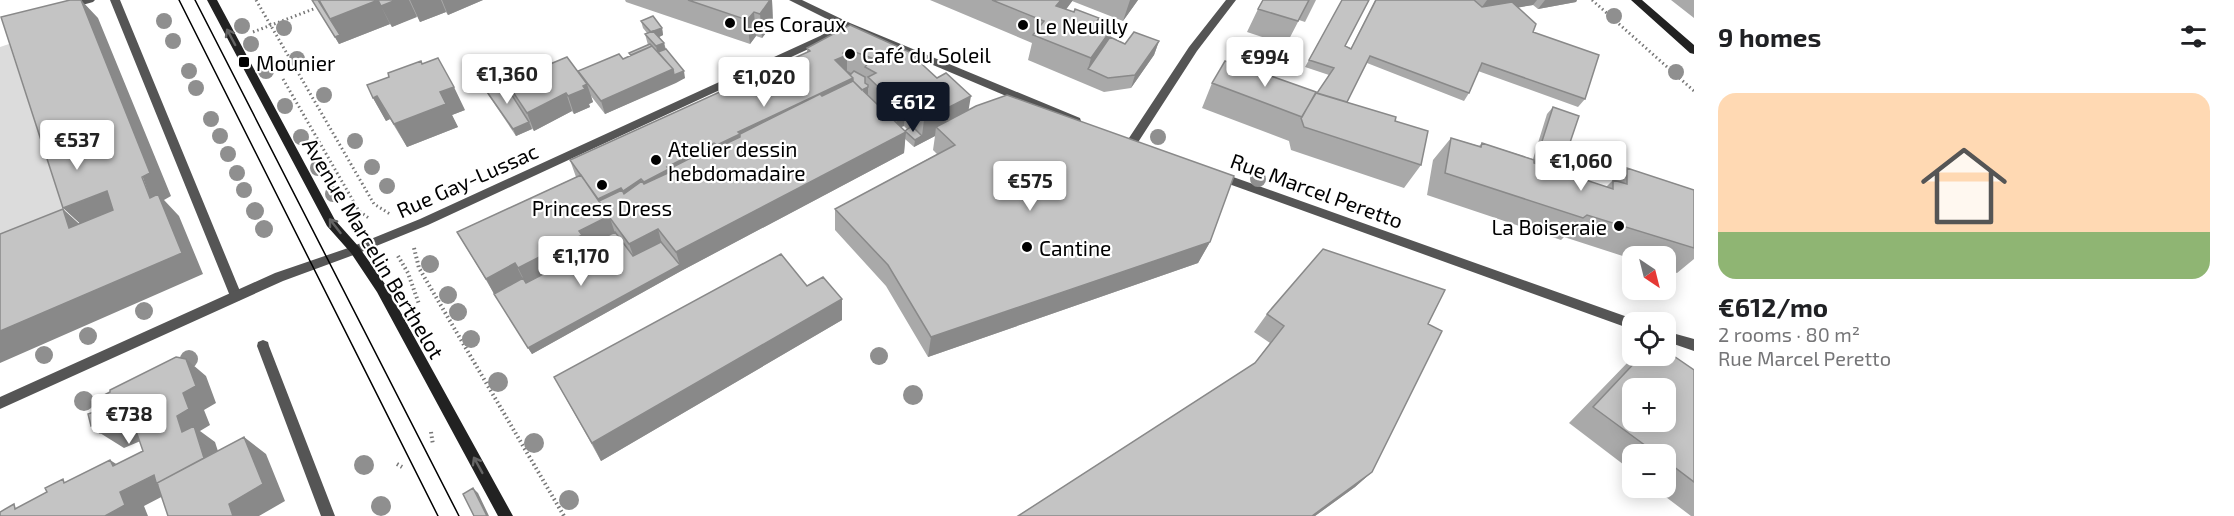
<!DOCTYPE html>
<html lang="en">
<head>
<meta charset="utf-8">
<style>
	:root { --surface:#fff; --page:#f2f2f2; --text:#202124; --muted:#757577; --accent:#111827 }
	body { margin:0; font-family:"Exo 2",sans-serif; background:var(--page); color:var(--text); height:100vh; display:flex; flex-direction:column; font-size:22px; white-space:nowrap }
	* { box-sizing:border-box; margin:0 }
	p { font-size:20px; color:var(--muted) }
	.icon { flex:none; width:33px; height:33px; fill:none; stroke:currentColor; stroke-width:2; stroke-linecap:round; stroke-linejoin:round }
	.map { position:relative; flex:1; overflow:hidden }
	.sheet { display:flex; flex-direction:column; background:var(--surface); width:540px }
	.sheet>* { flex:none }
	.needle { width:39px; rotate:145deg }
	.fabs { position:absolute; left:1622px; top:246px; display:grid; gap:12px }
	.fabs a { display:grid; place-items:center; width:54px; height:54px; border-radius:12px; background:var(--surface); box-shadow:0 3px 15px #0003; font-size:30px }
	.price { position:absolute; translate:-50% -51px; padding:0 14px; border-radius:6px; background:#fff; color:#222; font-size:20px; line-height:39px; filter:drop-shadow(0 2px 3px #0008) }
	.price::after { content:''; position:absolute; left:50%; top:36px; width:18px; height:14px; margin-left:-9px; background:inherit; clip-path:polygon(0 0,100% 0,50% 100%) }
	.price.active { background:var(--accent); color:#fff }
	ul { padding:0; list-style:none }
	li { display:grid; align-content:center; gap:12px; height:318px; padding:0 24px }
	li span { display:grid; place-items:center; height:186px; border-radius:18px; color:#555 }
	li>.icon { margin-inline-start:auto }
	span .icon { width:108px; height:108px; fill:#fffc; stroke-width:1 }
	li b { font-size:26px }
	h2 { display:flex; justify-content:space-between; align-items:center; height:72px; padding:0 24px; font-size:26px }
	main { display:flex; flex:1; min-height:0 }
	.map>svg:first-child { display:block }
</style>
</head>
<body>
<main>
<div class="map">
<svg width="1694" height="516" viewBox="0 0 1694 516">
	<rect width="100%" height="100%" fill="#fff"/>
	<path fill="#dcdcdc" d="M9,44l56,168 -65,28v-193z"/>
	<g fill="none" stroke-linecap="round" stroke-linejoin="round">
		<path stroke="#777" stroke-width="3" stroke-dasharray="1.5 3" stroke-linecap="butt" d="M256,0l118,204 16,10
			M1592,0l102,91
			M253,32l63,-24
			M283,79l76,132 11,8"/>
		<path stroke="#777" stroke-width="4" stroke-dasharray="1.5 3" stroke-linecap="butt" d="M414,248l5,20 145,248
			M398,256l10,17 11,31
			M431,432l2,13
			M397,464l5,3"/>
		<path fill="#555" fill-rule="evenodd" d="M110,0h10l122,296 -2,4 -4,1 -4,-1 -2,-4z
			M1226,0h10l-39,51 -62,96h-8l-1,-3 1,-3 62,-94z
			M263,340l5,2 1,4 66,170h-14l-64,-170 1,-4z"/>
		<path fill="#555" fill-rule="evenodd" d="M79,0h16l-2,2 -25,7 -5,-3 2,-2z
			M789,0h13l48,23 230,95 1,3 -1,3h-8l-224,-95 -20,11 -400,185 -69,28 -76,28 -283,128v-12l275,-124 76,-26 69,-28 400,-183 19,-11z
			M1219,172l417,148 2,2h-6v7l-4,-1 -413,-149 -2,-3 2,-3z
			M1665,331l29,8v12l-29,-10z"/>
		<path fill="#222" fill-rule="evenodd" d="M207,0h10l118,220 24,27 26,37 128,232h-15l-121,-224 -26,-39 -24,-27z
			M1631,0h11l52,45v9l-4,-1z"/>
		<path stroke="#000" stroke-width="1.5" d="M179,0l259,516
			M195,0l264,516"/>
	</g>
	<g fill="#8f8f8f">
		<circle cx="1614" cy="16" r="8"/>
		<circle cx="164" cy="21" r="8"/>
		<circle cx="242" cy="26" r="8"/>
		<circle cx="284" cy="28" r="8"/>
		<circle cx="173" cy="41" r="8"/>
		<circle cx="251" cy="44" r="8"/>
		<circle cx="297" cy="59" r="8"/>
		<circle cx="189" cy="71" r="8"/>
		<circle cx="266" cy="71" r="8"/>
		<circle cx="1676" cy="72" r="8"/>
		<circle cx="196" cy="88" r="8"/>
		<circle cx="324" cy="95" r="8"/>
		<circle cx="285" cy="106" r="8"/>
		<circle cx="211" cy="119" r="8"/>
		<circle cx="220" cy="136" r="8"/>
		<circle cx="301" cy="137" r="8"/>
		<circle cx="1158" cy="137" r="8"/>
		<circle cx="355" cy="141" r="8"/>
		<circle cx="228" cy="154" r="8"/>
		<circle cx="372" cy="167" r="8"/>
		<circle cx="318" cy="168" r="8"/>
		<circle cx="237" cy="173" r="8"/>
		<circle cx="1258" cy="179" r="8"/>
		<circle cx="387" cy="186" r="8"/>
		<circle cx="244" cy="190" r="8"/>
		<circle cx="333" cy="194" r="8"/>
		<circle cx="255" cy="211" r="9"/>
		<circle cx="264" cy="229" r="9"/>
		<circle cx="430" cy="264" r="9"/>
		<circle cx="448" cy="295" r="9"/>
		<circle cx="144" cy="311" r="9"/>
		<circle cx="458" cy="312" r="9"/>
		<circle cx="88" cy="336" r="9"/>
		<circle cx="471" cy="339" r="9"/>
		<circle cx="44" cy="355" r="9"/>
		<circle cx="879" cy="356" r="9"/>
		<circle cx="189" cy="359" r="9"/>
		<circle cx="498" cy="382" r="10"/>
		<circle cx="913" cy="395" r="10"/>
		<circle cx="84" cy="401" r="10"/>
		<circle cx="534" cy="443" r="10"/>
		<circle cx="364" cy="465" r="10"/>
		<circle cx="569" cy="500" r="10"/>
		<circle cx="381" cy="506" r="10"/>
	</g>
	<path fill="#a9a9a9" fill-rule="evenodd" d="M312,0h171l-35,15 -2,-3 -26,10 -3,-6 -25,11 -3,-5 1,2 -51,20z
		M625,0h147l1,24 -11,14 -6,-2 -6,8 -124,-42z
		M930,0h208l-15,21 -51,-20 -6,8 47,18 -3,10 15,7 34,-3 -5,14 -23,33 -27,4 -76,-32 4,-17z
		M1263,0h53l-11,22 -6,-2 -13,25 -39,-13 11,-23z
		M1342,0l3,46 6,2 24,-48h202l-1,2 -38,7 -5,-4 -15,2 15,25 52,67 -7,8 -100,-36 -9,22 -5,8 -97,-38 -20,39 48,19 26,44 -17,23 -113,-38 -2,-9v-2v2l-87,-33 10,-25 44,-11 61,21 12,-18 -24,-8z
		M1671,0h23v18z
		M641,21l21,7 1,7 -4,2 5,6 2,6 19,29 -80,36 -14,-18 2,6 -4,2 1,3 -16,7 -2,-3 -38,20 -3,-4 1,2 -16,7 -27,-40 -4,-7 22,-1 31,-19 40,2 45,-12 7,-3 -1,-3 19,-8 -3,-11 2,-1 -4,-5z
		M850,25l64,31 55,54 241,132 -12,21 -270,94 -42,-71 -51,-56v-21l102,-55 -4,-4 2,-14 -21,11 -9,-8 -1,14 -223,118 -149,83 -34,-54 -41,-68 119,-55 -6,-17 237,-107v-5zM904,126l3,3 -2,3 -5,-5z
		M373,98l92,12 -13,5 6,12 -51,20 -17,-28 -4,2z
		M1553,107l7,65 46,15 7,-7h2l12,-12 67,22v69l-17,14 -12,-4v-13h-33v3l-68,-22 -3,3 -134,-45 6,-35 18,-22 28,8 3,-3 51,16 14,-45z
		M807,286l35,13v21l-241,141 -47,-84z
		M1267,314l161,10 -56,148 -17,15 -40,29h-297l237,-153 15,-20 -16,-11z
		M1636,356h29l29,14v146h-3l-37,-28h11v-34h-33v17l-63,-48 61,-63z"/>
	<path fill="#898989" d="M81,0l17,18 73,178 -7,4 15,16 24,58 -203,89v-32l150,-133z
		M378,0l12,24 -51,20 -4,-7 5,-2 -10,-16z
		M396,0h13l8,17 -25,10 -11,-21z
		M410,0h31l5,12 -26,10z
		M442,0h41l-35,15z
		M765,0h7l1,24 -11,14 -2,-24z
		M1061,0h12l-22,30 5,-24z
		M1130,0h8l-15,21z
		M1487,0h50l-4,5 -57,10z
		M1545,0h32l-1,2 -38,7z
		M754,12l2,24 -6,8 -3,-24z
		M1113,27l-7,24 -18,18 3,-11z
		M662,28l1,7 -10,5 -2,-8z
		M1159,41l-5,14 -23,33 4,-13z
		M664,43l3,14 -9,1 -2,-12z
		M847,49v29l-12,-18z
		M673,69l3,14 -71,31 -4,-13z
		M684,71l1,7 -9,5 -2,-8z
		M853,78l15,9v7l-125,60 -22,14 -4,-23 21,-13z
		M587,84l6,18 -4,2 1,3 -16,7 -6,-18z
		M454,87l11,23 -13,5 6,12 -51,20 -13,-23 46,-32z
		M566,93l6,18 -38,20 -7,-18z
		M377,96l13,23 -4,2 -13,-23z
		M971,96l-4,23 -31,8 -1,9 -21,11 1,-7 7,-4 2,-16z
		M905,102l-1,24 -8,3 2,-23z
		M529,122l3,7 -16,7 -3,-7z
		M906,132l-2,21 -223,118 -149,83 -4,-6 152,-83 -4,-13z
		M714,143l4,23 -68,38 -6,-22 23,-15z
		M641,179l6,22 -17,12 -7,-22z
		M621,188l7,22 -18,8 7,21 -88,51 -11,-22 61,-37 18,-32z
		M107,191l23,22 -43,17 -24,-22z
		M63,209l24,22 -18,-3z
		M658,229l5,19 -27,15 -7,-19z
		M1210,242l-12,21 -270,94 3,-20z
		M515,263l11,22 -32,9 -8,-15z
		M842,299v21l-241,141 -9,-18z
		M186,359l20,17 10,27 -12,7 6,15 -10,6 15,11 11,34 -57,17 -25,13 4,10h-43l15,-24 62,-60 -5,-16 6,-23z
		M137,417l22,16 2,6 -4,2 9,25 -29,15 -24,-15 -3,-6 22,14 26,-13 -8,-24 -26,11 -24,-15 1,-1 -10,-6 6,-3 10,7z
		M244,437l22,17 19,47 -26,15h-26l-4,-12z
		M1372,472l-17,15 -40,29h-3z
		M473,488l5,5 11,23h-2z"/>
	<path fill="#c4c4c4" stroke="#898989" stroke-width="1.5" fill-rule="evenodd" d="M70,0h11l69,173 -8,4 8,21 8,-4 24,59 -182,78v-97l63,-25 6,19 44,-18 -6,-19 -44,17 -62,-191z
		M312,0h6l22,35 -5,2z
		M319,0h59l-48,19z
		M378,0h18l-15,6z
		M688,0h82l-10,14 -6,-2 -7,8z
		M992,0h69l-5,6 18,6 1,-3 24,9 -2,3 16,6 -22,31 -58,-23 11,-14z
		M1263,0h46l-11,21 -40,-12z
		M1342,0h27l-24,46 6,3 25,-49h98l8,7 30,-5 24,22 -3,8 66,23 -14,44 -103,-36 -13,30 -99,-37 -23,46 -30,-9 17,-25 -25,-8z
		M653,16l9,12 -11,4 -10,-11z
		M850,25l64,29 -2,1 25,23 9,-5 25,23 -47,24 -19,-18 -7,4 -30,-29 8,-4 -11,-6 7,-9 -25,-9 -4,4 4,2 -12,5 18,18 -115,54 2,2 -23,11 -3,-2 -47,24 2,2 -25,13 -3,-3 -18,12 -2,-3 -23,11 -28,-39 240,-109 -3,-3z
		M653,31l11,12 -8,3 -11,-12z
		M1134,32l25,9 -24,34 -27,3 -20,-9 22,-32 15,7z
		M650,44l2,2 -21,9 -2,-2z
		M652,46l21,23 -72,32 -23,-30 41,-17 4,5z
		M666,49l18,22 -10,4 -1,-6 -15,-17z
		M567,57l20,27 -4,2 2,3 -17,7 -2,-3 -39,20 -18,-27 9,-3 -1,-11 17,-7 4,4z
		M438,58l16,29 -14,5 6,12 -52,20 -17,-28 -4,2 -6,-13 22,-8 -1,-4 33,-12 1,3z
		M1225,61l31,11 3,-5 14,5 -2,4 45,16 -14,25 -90,-34z
		M846,71l5,3 3,-3 11,6v6l3,2v2l-6,3 -9,-9v-3z
		M503,81l4,7 2,-1 4,10 16,25 -16,7 -28,-40z
		M853,81l53,51 -230,120 -18,-23 -29,15 -19,-26 -11,-17 23,-11 2,4 18,-13 2,3 26,-12 -1,-3 45,-23 3,2 23,-11v-3l80,-40 2,2z
		M1316,93l80,24 -1,4 33,10 -7,34 -117,-38 -3,-9z
		M1007,95l227,81 -24,66 -279,95 -43,-72 -53,-56 120,-64 -19,-18 40,-21z
		M1553,107l26,9 -19,56 -25,-9z
		M912,126l10,10 -7,4 -10,-9z
		M1451,138l30,9 1,-4 52,17v3l79,26v-9l14,4v-16l67,22v58l-107,-33 -4,3 -138,-45z
		M581,175l28,41 -30,15 3,4 -64,33 -3,-5 -29,16 -29,-47z
		M615,232l18,24 28,-14 19,23 -152,83 -34,-54 29,-16 3,5 62,-32 -2,-4z
		M1323,249l122,41 -17,34 14,7 -70,141 -60,44h-294l237,-153 29,-37 -17,-12z
		M781,254l26,32 16,-9 19,22 -250,144 -38,-66z
		M1665,350l29,20v112l-29,-22v-6h-8l-64,-47 48,-51h24zM1632,388h33v34h-33z
		M176,357l10,2 10,27 -13,7 6,16 -12,7 5,16 12,-6 10,32 -47,25 1,2 -1,1 -3,-11 -34,17 5,13 -20,11h-105v-4l14,-8 1,5 32,-17 -2,-4 18,-9 1,4 46,-23 3,6 30,-15 -9,-26 5,-2 -2,-6 -37,16 -3,-10 -6,3 -3,-12 6,-2 -3,-10 19,-10v-2z
		M244,437l19,47 -34,20 4,12h-65l-11,-33z
		M473,488l14,28h-13l-11,-22z"/>
	<defs><path id="oneway-shaft" d="M-6 0H5M1.5-3L5.5 0L1.5 3" fill="none" stroke-width="1.6" stroke-linecap="round" stroke-linejoin="round" transform="scale(1.5)"/></defs>
	<g stroke="#646464">
		<use href="#oneway-shaft" transform="translate(231 37) rotate(-118)"/>
		<use href="#oneway-shaft" transform="translate(335 226) rotate(-128)"/>
		<use href="#oneway-shaft" transform="translate(478 465) rotate(-119)"/>
	</g>
	<g fill="#000" stroke="#fff" stroke-width="2">
		<circle cx="730" cy="23" r="6"/>
		<circle cx="1023" cy="25" r="6"/>
		<circle cx="850" cy="54" r="6"/>
		<rect x="238" y="56" width="12" height="12" rx="3"/>
		<circle cx="656" cy="160" r="6"/>
		<circle cx="602" cy="185" r="6"/>
		<circle cx="1619" cy="226" r="6"/>
		<circle cx="1027" cy="247" r="6"/>
	</g>
	<g text-anchor="middle" dominant-baseline="central" stroke-width="4.5" stroke-linejoin="round" paint-order="stroke">
		<g font-size="21" fill="#000" stroke="#fff" text-anchor="start">
			<text x="742" y="23">Les Coraux</text>
			<text x="1035" y="25">Le Neuilly</text>
			<text x="862" y="54">Café du Soleil</text>
			<text x="256" y="62">Mounier</text>
			<text x="668" y="148">Atelier dessin<tspan x="668" dy="24">hebdomadaire</tspan></text>
			<text x="602" y="207" text-anchor="middle">Princess Dress</text>
			<text x="1607" y="226" text-anchor="end">La Boiseraie</text>
			<text x="1039" y="247">Cantine</text>
		</g>
		<g font-size="21" fill="#000" stroke="#fff">
			<text transform="translate(467 180) rotate(-24)">Rue Gay-Lussac</text>
			<text transform="translate(1317 190) rotate(20)">Rue Marcel Peretto</text>
			<text transform="translate(374 248) rotate(59)">Avenue Marcelin Berthelot</text>
		</g>
	</g>
</svg>
<div class="fabs">
<a><svg class="needle" viewBox="-14 -14 28 28"><path d="M0-13l5 13h-10z" fill="#e53935"/><path d="M0 13l5-13h-10z" fill="#757577"/></svg></a>
<a><svg class="icon" aria-label="locate" viewBox="0 0 24 24"><circle cx="12" cy="12" r="6"/><path d="M12 2v4M12 18v4M2 12h4M18 12h4"/></svg></a>
<a>+</a>
<a>−</a>
</div>
<b class="price" style="left:1265px;top:88px">€994</b>
<b class="price" style="left:507px;top:105px">€1,360</b>
<b class="price" style="left:764px;top:108px">€1,020</b>
<b class="price active" style="left:913px;top:133px">€612</b>
<b class="price" style="left:77px;top:171px">€537</b>
<b class="price" style="left:1581px;top:192px">€1,060</b>
<b class="price" style="left:1030px;top:212px">€575</b>
<b class="price" style="left:581px;top:287px">€1,170</b>
<b class="price" style="left:129px;top:445px">€738</b>
</div>
<section class="sheet">
<h2>9 homes<svg class="icon" aria-label="filters" viewBox="0 0 24 24"><path d="M4 7h16M4 17h16"/><circle cx="9" cy="7" r="2"/><circle cx="15" cy="17" r="2"/></svg></h2>
<ul>
<li><span style="background:linear-gradient(#ffd9b3 75%,#8fb573 0)"><svg class="icon" aria-label="home" viewBox="0 0 24 24"><path d="M3 11l9-7 9 7M6 9v11h12V9"/></svg></span><div><b>€612/mo</b><p>2 rooms · 80 m²</p><p>Rue Marcel Peretto</p></div></li>
</ul>
</section>
</main>
</body>
</html>
